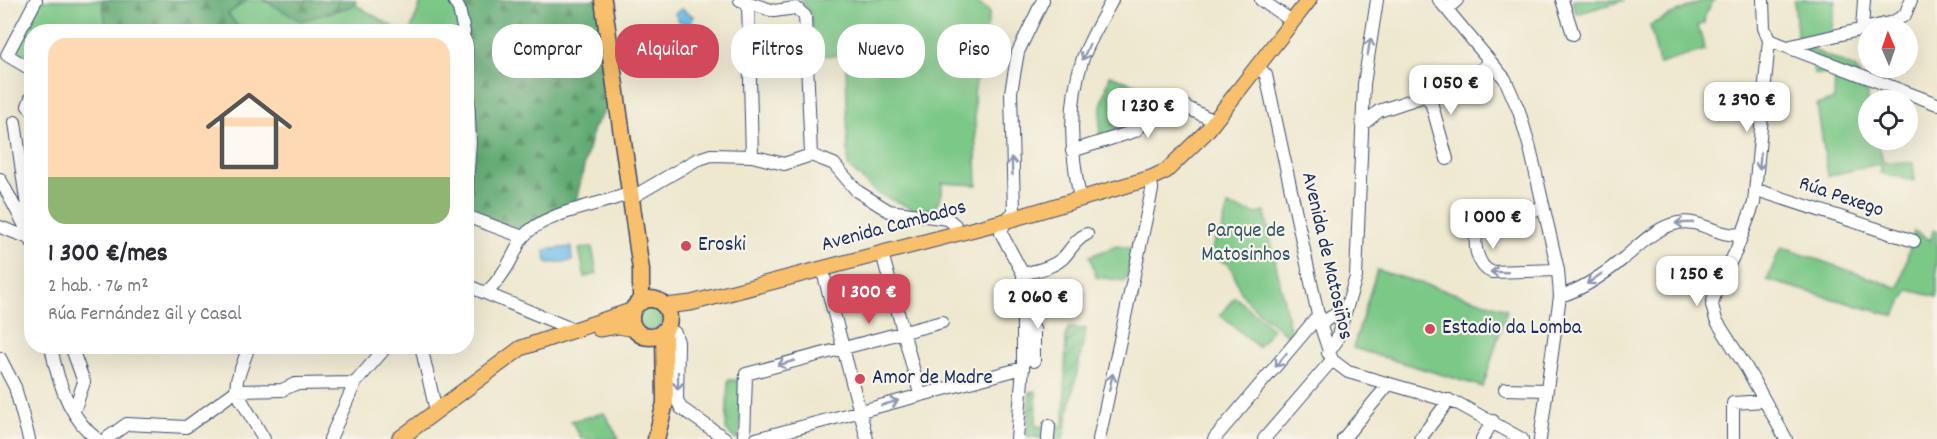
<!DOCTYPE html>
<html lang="es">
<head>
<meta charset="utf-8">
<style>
	:root { --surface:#fff; --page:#f7f7f7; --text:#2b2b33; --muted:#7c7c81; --line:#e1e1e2; --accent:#d1495b }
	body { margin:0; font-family:Dekko,sans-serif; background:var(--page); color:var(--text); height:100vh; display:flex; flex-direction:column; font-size:22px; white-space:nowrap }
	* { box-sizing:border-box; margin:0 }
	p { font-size:20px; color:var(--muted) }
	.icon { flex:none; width:33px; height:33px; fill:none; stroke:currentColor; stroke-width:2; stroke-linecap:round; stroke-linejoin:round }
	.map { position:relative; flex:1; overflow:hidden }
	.details { position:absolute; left:24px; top:24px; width:450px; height:330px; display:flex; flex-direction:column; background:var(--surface); border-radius:24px; box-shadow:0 6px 24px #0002 }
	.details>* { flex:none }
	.top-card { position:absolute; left:492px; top:24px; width:570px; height:54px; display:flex; gap:12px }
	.needle { width:39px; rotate:358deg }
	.controls { position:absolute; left:1858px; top:18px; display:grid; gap:12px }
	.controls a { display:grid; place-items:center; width:60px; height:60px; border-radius:50%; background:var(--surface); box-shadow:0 6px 24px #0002; font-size:30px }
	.price { position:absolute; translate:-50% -51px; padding:0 14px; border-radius:12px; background:#fff; color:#222; font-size:20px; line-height:39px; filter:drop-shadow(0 2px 3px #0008) }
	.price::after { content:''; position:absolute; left:50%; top:36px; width:18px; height:14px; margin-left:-9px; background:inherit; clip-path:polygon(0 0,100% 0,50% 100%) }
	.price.active { background:var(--accent); color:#fff }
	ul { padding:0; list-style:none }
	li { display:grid; align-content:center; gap:12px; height:318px; padding:0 24px }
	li+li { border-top:2px solid var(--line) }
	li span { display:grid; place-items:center; height:186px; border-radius:18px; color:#555 }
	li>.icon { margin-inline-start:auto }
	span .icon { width:108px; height:108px; fill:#fffc; stroke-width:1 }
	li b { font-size:26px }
	.tag { padding:0 21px; border-radius:24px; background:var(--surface); box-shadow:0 6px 24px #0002; font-size:21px; line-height:54px }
	.tag.active { background:var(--accent); color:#fff }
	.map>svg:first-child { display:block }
</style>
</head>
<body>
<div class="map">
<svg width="1937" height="439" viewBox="0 0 1937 439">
	<defs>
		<pattern id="forest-firs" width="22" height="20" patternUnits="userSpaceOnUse" patternTransform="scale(1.5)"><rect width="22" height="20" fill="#64ac74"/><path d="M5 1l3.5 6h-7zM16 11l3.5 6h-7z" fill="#528c62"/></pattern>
		<pattern id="garden-furrows" width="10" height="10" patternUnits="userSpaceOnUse" patternTransform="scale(1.5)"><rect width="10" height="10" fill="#7bc887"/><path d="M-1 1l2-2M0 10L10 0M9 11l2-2" fill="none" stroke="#64a372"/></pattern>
	</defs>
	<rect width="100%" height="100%" fill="#f7f3e8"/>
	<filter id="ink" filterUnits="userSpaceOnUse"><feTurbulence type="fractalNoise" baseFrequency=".0167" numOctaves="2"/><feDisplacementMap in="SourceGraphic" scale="12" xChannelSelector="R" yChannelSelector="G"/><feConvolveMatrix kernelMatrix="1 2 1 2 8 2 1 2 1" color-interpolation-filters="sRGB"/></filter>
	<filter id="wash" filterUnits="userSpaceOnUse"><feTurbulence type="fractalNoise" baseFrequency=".008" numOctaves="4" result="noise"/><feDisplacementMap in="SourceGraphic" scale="24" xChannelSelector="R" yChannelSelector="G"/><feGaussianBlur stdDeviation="1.35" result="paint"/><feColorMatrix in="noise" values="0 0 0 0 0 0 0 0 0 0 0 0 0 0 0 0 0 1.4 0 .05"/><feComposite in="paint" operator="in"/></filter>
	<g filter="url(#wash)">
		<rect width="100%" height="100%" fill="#eee8cf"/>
		<path fill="#7bc887" stroke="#4b7c72" stroke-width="1.5" d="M40,0h62l5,31 -75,1 -1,38 -24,-15z
			M247,0h17l37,21 55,-16 44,26h-158l-14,-17z
			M422,0h31l11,31 -54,1z
			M800,0h173l17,12 -16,81 3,92 -35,-2v11l-12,23 -53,-24 -29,-27 -2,-110 -34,-1 -1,-42z
			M1572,0h53l-49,14z
			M1703,0h11l-9,15 -1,8 -6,3 7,24 -46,14 -9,-39z
			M1794,0h42l-5,33 -17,5 -1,12 42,18 4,6 -2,13 11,5 1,48h9l5,22 30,1 2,18 -35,-8 2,-5 -4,-4 -50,12 -11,-71 17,-6 1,-24 -21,-1 -2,-14 -14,-17z
			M1110,75l52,20 -30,32 -33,12 2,-32z
			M1228,206l29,8 8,-2 27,127c-15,-13 -35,-26 -47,-41 -15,-19 -5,-34 -34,-41l3,-17h5z
			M1933,230l4,1v66l-28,-7 -15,26 -127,-36 14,-33 118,41 15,-57 17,9z
			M1117,246l18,3 -10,32 -29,-4 -6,-21z
			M592,247l5,27 -12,3 -6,-28z
			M1377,270l130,39 -24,78 -130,-39z
			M1235,297l38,32 -15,18 -38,-32z
			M638 318a12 12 0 1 1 24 0a12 12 0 1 1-24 0Z
			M728,380h14l-3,59h-4l-9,-9z
			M604,413l15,26h-37l-11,-18z"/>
		<path fill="url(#forest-firs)" stroke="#406e69" stroke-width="1.5" d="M102,0h145l-19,14 14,18 -135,-1z
			M264,0h92v5l-55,16z
			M452,0h147l18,94 -24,34 -19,82 -51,27 -56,-21 -1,-184z"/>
		<path fill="url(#garden-furrows)" stroke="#4b7c72" stroke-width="1.5" d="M1068,328l18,1 -23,110h-13v-13l14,-1 2,-92h2z
			M1036,391v35h11v13l-20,-3 3,-44z"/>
		<path fill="#6ebde9" stroke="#4476a4" stroke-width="1.5" d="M681,9l12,7 -2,8 -12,-3 -4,-7z
			M571,247l1,14 -23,2 -3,-2 -1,-11z"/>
	</g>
	<g filter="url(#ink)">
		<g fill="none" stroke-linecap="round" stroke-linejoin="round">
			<g stroke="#3b4b6f" stroke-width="14">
				<path id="minor" d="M454,0l5,9 5,23
					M740,0l34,11 22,-3 9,8 6,139
					M1261,0l31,21
					M1439,0l66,79 14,32 11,37 28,122 2,26 -20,143
					M1562,0l11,34
					M1763,0l1,28 5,12 -15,163 -18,48 -20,39 -4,15 4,15 31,49 39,70
					M748,3l4,153
					M1447,9l10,-9
					M1862,30l2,-30
					M1769,40l168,64
					M466,45l4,97 -4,56
					M1791,46l102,-24 12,-7 6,-15
					M1257,66l9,9 54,249 12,36 16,12 111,32 63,35
					M32,70l-25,-15 29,-55
					M32,95l-4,11 4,4
					M1426,97l5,5 16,57
					M15,122l17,120
					M1363,124l16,-13 84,-28 28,-21
					M1072,151l63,-20 35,-32 38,19h7
					M0,179l26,49
					M1757,190l157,51
					M631,198l65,-38 15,-5 41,1 32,8 27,-9 23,9 23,27 32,20 59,8 7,6 2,7
					M1080,199c-9,-47 -13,-95 3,-141 7,-20 20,-40 29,-58
					M1543,207l-64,23c-8,11 -1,38 13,42l66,-2
					M466,216l57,21
					M0,227l32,12
					M882,253l38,141
					M822,268l45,171
					M1023,274c14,-4 29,-6 40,-16 9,-9 12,-19 24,-24
					M466,285l108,45
					M487,292c12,-11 20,-24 27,-38 3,-5 5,-13 9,-17 20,-25 78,-32 108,-44
					M1560,296c24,-7 46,-23 64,-38 16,-13 32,-31 54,-35 22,-5 41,15 63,11
					M1320,324l27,-17
					M667,327l8,6 3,9 -1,58 4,8 45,31
					M1023,330l11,-1v32
					M51,346c6,34 18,72 46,93
					M71,346l13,36 -10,29
					M249,346l-12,34 -1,11 28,48
					M421,346l15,65
					M1328,353l8,-11 20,-65 8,-193 13,-84
					M0,358l15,29 14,52
					M1505,389l41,1
					M106,439l21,-15 59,3 50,-36 46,-1 13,-6 60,-1
					M330,439l25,-56 32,-37
					M744,439l2,-65 196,-52
					M756,439l267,-71
					M1017,439l6,-71v-94l-22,-41 4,-12 9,-9 -3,-120 7,-40 25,-52
					M1048,439l1,-13
					M1099,439l53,-249 -1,-12
					M1214,439l105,-124
					M1264,439l68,-79
					M1343,439l45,-54
					M1420,439l29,-39
					M1482,439l11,-18
					M1733,439v-36l32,-2"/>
			</g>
			<g stroke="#3b4b6f" stroke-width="17">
				<path id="major" d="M665,306l26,-3 314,-82 146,-43 15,-7 40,-39 103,-132
					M599,329l19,-3 17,3
					M399,439l122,-91 112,-38"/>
			</g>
			<g stroke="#3b4b6f" stroke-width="19">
				<path id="highway" d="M603,0l38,270v32
					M631 318a19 19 0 1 1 38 0a19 19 0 1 1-38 0Z
					M656,439l9,-36 -1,-71"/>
			</g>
			<use href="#minor" stroke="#fff" stroke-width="12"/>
			<use href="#major" stroke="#f8bf6c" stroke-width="15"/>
			<use href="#highway" stroke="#f8bf6c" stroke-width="16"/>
		</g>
		<defs><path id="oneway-shaft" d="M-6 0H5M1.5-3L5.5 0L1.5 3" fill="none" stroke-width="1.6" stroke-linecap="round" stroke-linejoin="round" transform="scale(1.5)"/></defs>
		<g stroke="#8d97ae">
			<use href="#oneway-shaft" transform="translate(1369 47) rotate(-80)"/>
			<use href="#oneway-shaft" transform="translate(1086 52) rotate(114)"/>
			<use href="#oneway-shaft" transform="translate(1760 161) rotate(95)"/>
			<use href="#oneway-shaft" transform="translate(1012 166) rotate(-93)"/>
			<use href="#oneway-shaft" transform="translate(1684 223) rotate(178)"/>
			<use href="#oneway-shaft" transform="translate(1499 272) rotate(-178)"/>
			<use href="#oneway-shaft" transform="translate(1594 279) rotate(145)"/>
			<use href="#oneway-shaft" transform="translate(1281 360) rotate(129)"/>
			<use href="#oneway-shaft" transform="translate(786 363) rotate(164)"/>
			<use href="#oneway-shaft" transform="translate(678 381) rotate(90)"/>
			<use href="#oneway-shaft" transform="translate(1111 382) rotate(-78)"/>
			<use href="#oneway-shaft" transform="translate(890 403) rotate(-16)"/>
		</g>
	</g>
	<g fill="#d1495b" stroke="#f7f3e8" stroke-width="2">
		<circle cx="686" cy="246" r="6"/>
		<circle cx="1430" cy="329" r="6"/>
		<circle cx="860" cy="379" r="6"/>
	</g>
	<g text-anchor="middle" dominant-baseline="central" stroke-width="4.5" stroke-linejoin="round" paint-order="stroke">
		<g font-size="21" fill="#1b2f5e" stroke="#f7f3e8">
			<text transform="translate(1841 198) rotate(19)">Rúa Pexego</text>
			<text transform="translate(894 227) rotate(-15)">Avenida Cambados</text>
			<text transform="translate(1326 256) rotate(77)">Avenida de Matosiños</text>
		</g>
		<g font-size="21" fill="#335568" stroke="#f7f3e8">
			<text x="1246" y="232">Parque de<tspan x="1246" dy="24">Matosinhos</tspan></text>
		</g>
		<g font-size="21" fill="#1b2f5e" stroke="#f7f3e8" text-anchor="start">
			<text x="698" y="246">Eroski</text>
			<text x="1442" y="329">Estadio da Lomba</text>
			<text x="872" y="379">Amor de Madre</text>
		</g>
	</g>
</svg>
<div class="controls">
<a><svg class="needle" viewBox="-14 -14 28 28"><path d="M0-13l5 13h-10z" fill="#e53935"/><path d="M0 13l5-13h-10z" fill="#7c7c81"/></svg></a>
<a><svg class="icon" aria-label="locate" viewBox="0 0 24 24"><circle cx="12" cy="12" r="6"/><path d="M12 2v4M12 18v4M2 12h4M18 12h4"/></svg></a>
</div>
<b class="price" style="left:1451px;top:116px">1 050 €</b>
<b class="price" style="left:1747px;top:133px">2 390 €</b>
<b class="price" style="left:1148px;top:139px">1 230 €</b>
<b class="price" style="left:1493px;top:250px">1 000 €</b>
<b class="price" style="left:1697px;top:307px">1 250 €</b>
<b class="price active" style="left:869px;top:325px">1 300 €</b>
<b class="price" style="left:1038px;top:330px">2 060 €</b>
<div class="top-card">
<a class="tag">Comprar</a>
<a class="tag active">Alquilar</a>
<a class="tag">Filtros</a>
<a class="tag">Nuevo</a>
<a class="tag">Piso</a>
</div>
<section class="details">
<ul>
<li><span style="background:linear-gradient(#ffd9b3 75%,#8fb573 0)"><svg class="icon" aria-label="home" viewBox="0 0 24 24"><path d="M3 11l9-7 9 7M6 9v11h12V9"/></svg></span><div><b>1 300 €/mes</b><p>2 hab. · 76 m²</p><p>Rúa Fernández Gil y Casal</p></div></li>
</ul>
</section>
</div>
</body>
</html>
